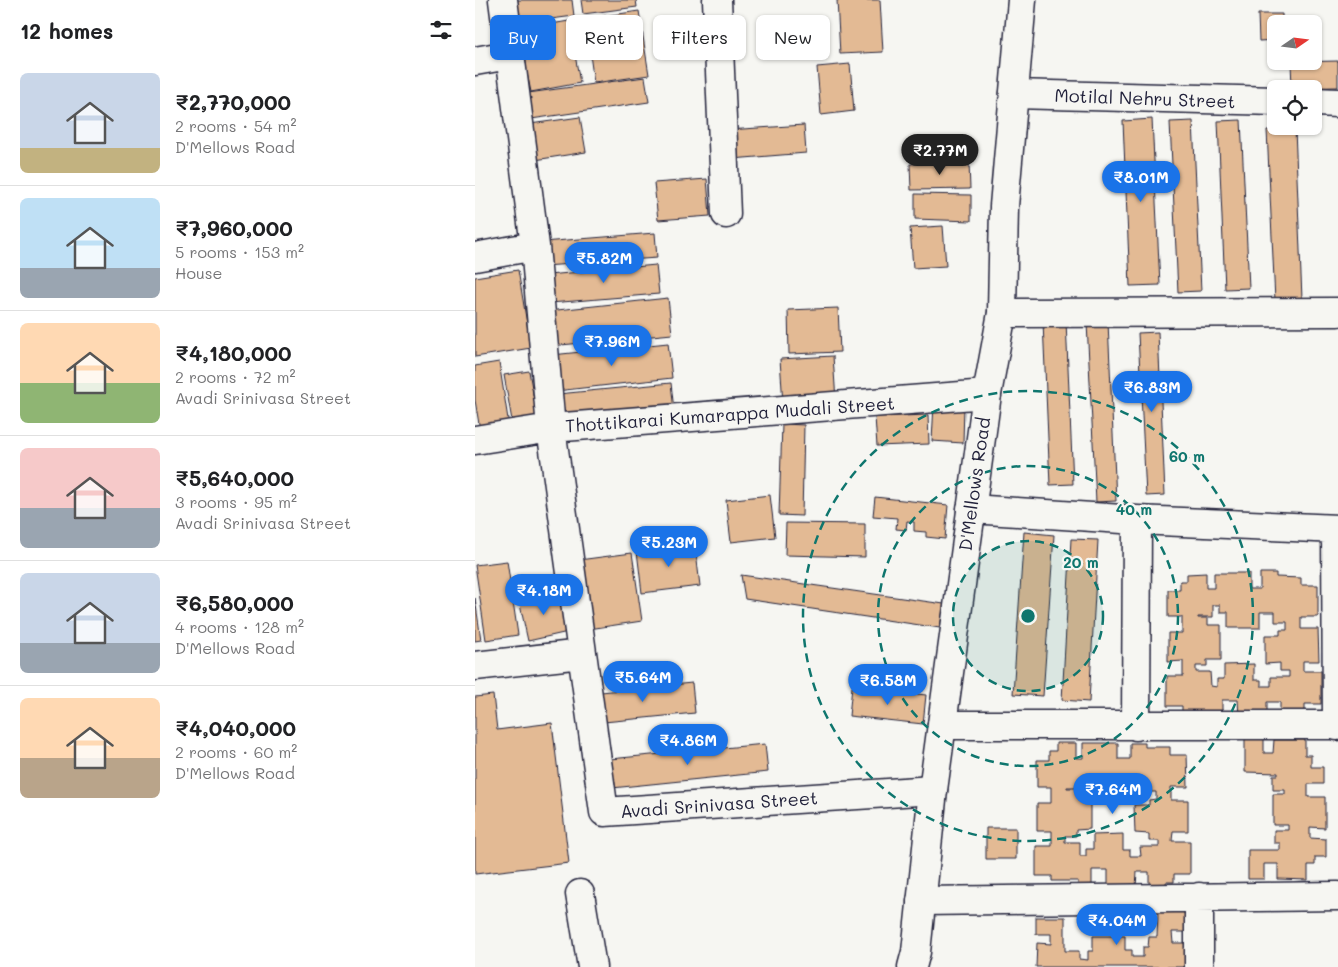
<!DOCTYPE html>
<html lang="en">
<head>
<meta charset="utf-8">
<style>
	:root { --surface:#fff; --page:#f6f6f6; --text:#202124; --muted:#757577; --line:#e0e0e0; --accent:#1a73e8 }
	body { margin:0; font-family:Mali,sans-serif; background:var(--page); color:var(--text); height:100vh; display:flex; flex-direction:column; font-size:19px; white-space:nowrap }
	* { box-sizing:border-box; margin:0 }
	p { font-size:16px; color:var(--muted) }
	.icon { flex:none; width:28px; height:28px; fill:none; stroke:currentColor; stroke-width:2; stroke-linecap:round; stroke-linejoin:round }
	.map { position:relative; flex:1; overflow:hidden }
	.panel { display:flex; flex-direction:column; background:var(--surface); width:475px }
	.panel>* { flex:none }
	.banner { position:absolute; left:15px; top:15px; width:475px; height:45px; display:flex; gap:10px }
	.needle { width:32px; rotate:76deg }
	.fabs { position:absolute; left:792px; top:15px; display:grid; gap:10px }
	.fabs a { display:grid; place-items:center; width:55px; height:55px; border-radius:8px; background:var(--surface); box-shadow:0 1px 4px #0004; font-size:25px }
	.price { position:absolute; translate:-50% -42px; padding:0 11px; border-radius:18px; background:var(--accent); color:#fff; font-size:16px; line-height:32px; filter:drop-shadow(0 1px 2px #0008) }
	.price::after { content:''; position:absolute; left:50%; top:30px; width:15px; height:11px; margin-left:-8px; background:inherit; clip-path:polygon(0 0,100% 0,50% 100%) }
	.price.on { background:#222; color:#fff }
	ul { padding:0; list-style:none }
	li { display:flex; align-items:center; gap:15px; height:125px; padding:0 20px }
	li+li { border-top:1px solid var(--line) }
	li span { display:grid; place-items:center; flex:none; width:140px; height:100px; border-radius:8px; color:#555 }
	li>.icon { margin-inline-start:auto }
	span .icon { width:60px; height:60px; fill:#fffc; stroke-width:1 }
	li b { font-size:21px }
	h2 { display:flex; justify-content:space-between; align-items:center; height:60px; padding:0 20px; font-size:21px }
	.tag { padding:0 18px; border-radius:8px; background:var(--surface); box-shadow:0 1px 4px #0004; font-size:18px; line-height:45px }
	.tag.on { background:var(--accent); color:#fff }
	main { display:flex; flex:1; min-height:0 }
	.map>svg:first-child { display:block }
</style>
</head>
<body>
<main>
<section class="panel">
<h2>12 homes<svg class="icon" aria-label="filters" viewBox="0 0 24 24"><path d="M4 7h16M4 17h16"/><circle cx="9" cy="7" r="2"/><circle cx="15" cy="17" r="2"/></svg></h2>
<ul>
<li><span style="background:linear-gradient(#c9d6e8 75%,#c2b280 0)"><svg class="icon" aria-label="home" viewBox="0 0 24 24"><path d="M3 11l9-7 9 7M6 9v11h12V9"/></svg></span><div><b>₹2,770,000</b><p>2 rooms · 54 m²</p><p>D'Mellows Road</p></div></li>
<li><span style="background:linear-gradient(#bfe0f5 70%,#9aa5b1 0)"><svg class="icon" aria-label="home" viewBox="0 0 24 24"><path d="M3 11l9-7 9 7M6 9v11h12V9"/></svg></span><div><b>₹7,960,000</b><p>5 rooms · 153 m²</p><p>House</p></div></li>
<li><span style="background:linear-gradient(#ffd9b3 60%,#8fb573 0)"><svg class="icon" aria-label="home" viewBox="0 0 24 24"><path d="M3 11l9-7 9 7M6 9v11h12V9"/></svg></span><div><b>₹4,180,000</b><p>2 rooms · 72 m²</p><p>Avadi Srinivasa Street</p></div></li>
<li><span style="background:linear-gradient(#f6c9c9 60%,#9aa5b1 0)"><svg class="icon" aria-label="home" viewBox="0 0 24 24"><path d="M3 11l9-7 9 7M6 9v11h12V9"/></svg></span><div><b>₹5,640,000</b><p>3 rooms · 95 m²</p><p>Avadi Srinivasa Street</p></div></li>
<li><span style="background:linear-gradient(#c9d6e8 70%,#9aa5b1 0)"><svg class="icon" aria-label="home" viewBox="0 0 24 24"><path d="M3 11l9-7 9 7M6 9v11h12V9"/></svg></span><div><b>₹6,580,000</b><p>4 rooms · 128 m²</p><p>D'Mellows Road</p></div></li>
<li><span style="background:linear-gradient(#ffd9b3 60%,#b9a48a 0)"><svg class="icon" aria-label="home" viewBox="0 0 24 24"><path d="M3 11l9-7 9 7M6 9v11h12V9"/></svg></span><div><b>₹4,040,000</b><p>2 rooms · 60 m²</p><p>D'Mellows Road</p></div></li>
</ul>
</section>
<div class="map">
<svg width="863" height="967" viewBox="0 0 863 967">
	<rect width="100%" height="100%" fill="#f6f6f2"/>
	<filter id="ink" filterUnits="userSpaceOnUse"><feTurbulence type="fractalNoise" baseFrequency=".02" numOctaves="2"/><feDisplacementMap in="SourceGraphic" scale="10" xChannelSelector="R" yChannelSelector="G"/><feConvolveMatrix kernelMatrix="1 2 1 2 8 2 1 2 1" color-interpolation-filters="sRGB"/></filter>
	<g filter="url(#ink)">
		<path fill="#e3ba94" stroke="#22223b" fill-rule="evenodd" d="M42,0h55l2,16 -54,7z
			M106,0h55l1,7 -54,7z
			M362,0h43l3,52 -43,2z
			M164,11l10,64 -55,8 -9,-64z
			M783,14h24v10h-6v16l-17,1z
			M94,21l11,62 -49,9 -4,-19h-3l-3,-17 5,-1 -2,-15 -6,1 -2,-11z
			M863,61v26l-46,1 -1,-26z
			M375,64l4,47 -33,4 -4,-48z
			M170,77l4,25 -118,17 -3,-26z
			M105,117l6,35 -51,8 -5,-36z
			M677,119l8,166 -30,1 -7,-165z
			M766,120l8,168 -24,1 -7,-168z
			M718,121l8,170 -23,1 -8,-170z
			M329,125l2,28 -74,6 -4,-29z
			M820,129l7,170 -27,2 -8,-171z
			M494,163l1,26 -59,1 -1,-26z
			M232,179l3,37 -52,4 -4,-37z
			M440,194l56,1v26l-56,-2z
			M468,226l3,40 -33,2 -3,-40z
			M180,233l2,25 -113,8 -2,-24z
			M181,265l3,29 -109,9 -2,-28z
			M43,270l13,78 -56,9v-80z
			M193,298l4,36 -121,12 -3,-35z
			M363,308l2,44 -51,2 -1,-44z
			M591,321l7,163 -23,1 -7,-163z
			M633,322l8,179 -20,1 -9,-179z
			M683,332l7,163 -19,1 -8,-163z
			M193,343l4,35 -116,13 -4,-36z
			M358,356l3,45 -53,3 -3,-45z
			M24,362l11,70 -29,4 -6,-36v-34z
			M54,371l10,57 -25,4 -10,-57z
			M196,383l3,27 -113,12 -3,-28z
			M459,404l30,1 -1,38 -31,-2z
			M453,415l1,29 -52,2 -2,-29z
			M307,424l22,1 -2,91 -23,-1z
			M295,495l5,42 -44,5 -5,-42z
			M400,497l73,8 -3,34 -19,-2v-5l-12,-1v-9l-7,-1 -1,9 -10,-1 1,-11 -24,-2z
			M311,523l79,1v33l-80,-2z
			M549,532l30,3 -11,161 -30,-2z
			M596,539l27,1 -9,162 -27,-2z
			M220,544l5,42 -58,7 -5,-42z
			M157,553l10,68 -53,8 -10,-69z
			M32,561l11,74 -32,5 -11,-75z
			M731,573v15h8v-15h35v16h11v-16h16v4l25,1v7h17v32h-17v12h17l1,32h-16v10h18v33h-16v8l-25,6v-16h-13v15h-28l-1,-17h-16v16h-13v-5h-27v-5h-15v-30h16v-15l-15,1v-29h14v-16h-14v-27h12v-9h7v-7zM738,605h7v7h8v16h32v-16h15v10h12v8h-7v5h-15v29l15,-1v8h9v6h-18v9h-10v-6h-7v-16l-30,1v14h-7v8l-6,-1 -1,-14h-14v-6h11v-6h14v-35h-13v-7h-10v-1h15z
			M266,575l203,29 -4,24 -195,-29z
			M84,591l9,41 -40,9 -9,-41z
			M0,598l6,42 -6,1z
			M217,683l3,30 -101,10 -3,-30z
			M377,687l74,8 -3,29 -74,-8z
			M18,695l4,35 55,-7 17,140 -94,11v-177z
			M770,739h19v14h9l1,-13h31v15h6v12h12v17h-15v13h17v31l-15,-1v11l16,1v18h-11v8h-7v15l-30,-1v-15h-14v15h-16v-29h32v-7h-6v-13h14v-5h-15v-31h12v-4h-12v-15h5v-2l-33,-1z
			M581,743h20v15h7v-15h35v16h12v-16h15v4h25v8h17l1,32h-17v13h17v31h-15l-1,10h18v33h-16v8h-8v6h-17v-16h-12l-1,15h-28v-17h-16v16h-14v-5h-26v-5h-16v-30h16v-15h-15v-28h14v-16h-14v-27h12v-9h7zM607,775h7v7h8v16h33v-17h15v11h11v7l-7,1v5h-15l1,28 14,1v7h10v6h-19l1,9h-11v-6h-7v-16l-30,1v14h-7v7h-6v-14h-15v-6h11v-6l14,-1v-34h-13v-7h-10v-1h15z
			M290,744l3,28 -156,16 -2,-29z
			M511,828h30v31h-30z
			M683,912h33v20h-19l1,11h18l-1,24h-154l1,-24 14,1v-10h-15v-17h29v34h14v8l9,1v-9h5v-15h32v14h7v7h11v-10h5l1,-10h8z"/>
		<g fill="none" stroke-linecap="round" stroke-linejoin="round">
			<g stroke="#22223b" stroke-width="31">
				<path id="minor" d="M28,0l32,246 16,182 53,384 329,-22
					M242,0l9,214
					M0,61l34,-6
					M539,94l262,7
					M839,102l24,1
					M0,257l60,-11
					M527,313l336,-1
					M0,440l76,-12 436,-34
					M496,509l166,11 201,9
					M861,529l1,197
					M0,666l107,-12
					M467,725h396
					M661,726l1,-206
					M105,894l12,73
					M724,897v70
					M446,901l417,-5"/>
			</g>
			<g stroke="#22223b" stroke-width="31">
				<path id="major" d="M437,967l4,-15 17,-162 54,-396 15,-81 2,-107 18,-206"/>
			</g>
			<use href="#minor" stroke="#f6f6f2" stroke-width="28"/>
			<use href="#major" stroke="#f6f6f2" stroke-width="28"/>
		</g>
	</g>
	<circle cx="553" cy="616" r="75" fill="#0f766e" fill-opacity=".12"/>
	<g fill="none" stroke="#0f766e" stroke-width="2.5" stroke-dasharray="9 6">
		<circle cx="553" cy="616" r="75"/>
		<circle cx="553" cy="616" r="150"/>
		<circle cx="553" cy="616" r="225"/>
	</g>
	<g text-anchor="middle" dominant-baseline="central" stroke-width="4.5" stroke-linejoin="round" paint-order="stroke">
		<g font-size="18" fill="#22223b" stroke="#f6f6f2">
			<text transform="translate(670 98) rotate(2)">Motilal Nehru Street</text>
			<text transform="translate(255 414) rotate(-4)">Thottikarai Kumarappa Mudali Street</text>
			<text transform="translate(499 484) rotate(-82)">D'Mellows Road</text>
			<text transform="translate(244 804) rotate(-4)">Avadi Srinivasa Street</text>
		</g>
	</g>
	<circle cx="553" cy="616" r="8" fill="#0f766e" stroke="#f6f6f2" stroke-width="2.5"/>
	<g font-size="15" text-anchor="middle" font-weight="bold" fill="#0f766e" stroke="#f6f6f2" stroke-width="4.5" stroke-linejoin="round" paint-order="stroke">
		<text x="712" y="462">60 m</text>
		<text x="659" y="515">40 m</text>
		<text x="606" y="568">20 m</text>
	</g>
</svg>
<div class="fabs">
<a><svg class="needle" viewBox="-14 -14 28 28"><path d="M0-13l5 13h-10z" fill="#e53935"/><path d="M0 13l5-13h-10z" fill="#757577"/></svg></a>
<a><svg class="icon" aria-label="locate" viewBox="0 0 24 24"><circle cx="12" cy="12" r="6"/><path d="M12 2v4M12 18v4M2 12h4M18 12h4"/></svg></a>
</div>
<b class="price on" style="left:465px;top:176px">₹2.77M</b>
<b class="price" style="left:666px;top:203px">₹8.01M</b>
<b class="price" style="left:129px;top:284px">₹5.82M</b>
<b class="price" style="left:137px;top:367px">₹7.96M</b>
<b class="price" style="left:677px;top:413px">₹6.83M</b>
<b class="price" style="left:194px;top:568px">₹5.23M</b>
<b class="price" style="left:69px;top:616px">₹4.18M</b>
<b class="price" style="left:168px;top:703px">₹5.64M</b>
<b class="price" style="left:413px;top:706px">₹6.58M</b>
<b class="price" style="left:213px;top:766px">₹4.86M</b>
<b class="price" style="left:638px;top:815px">₹7.64M</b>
<b class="price" style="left:642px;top:946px">₹4.04M</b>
<div class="banner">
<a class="tag on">Buy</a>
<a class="tag">Rent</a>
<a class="tag">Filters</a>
<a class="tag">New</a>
</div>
</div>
</main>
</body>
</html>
